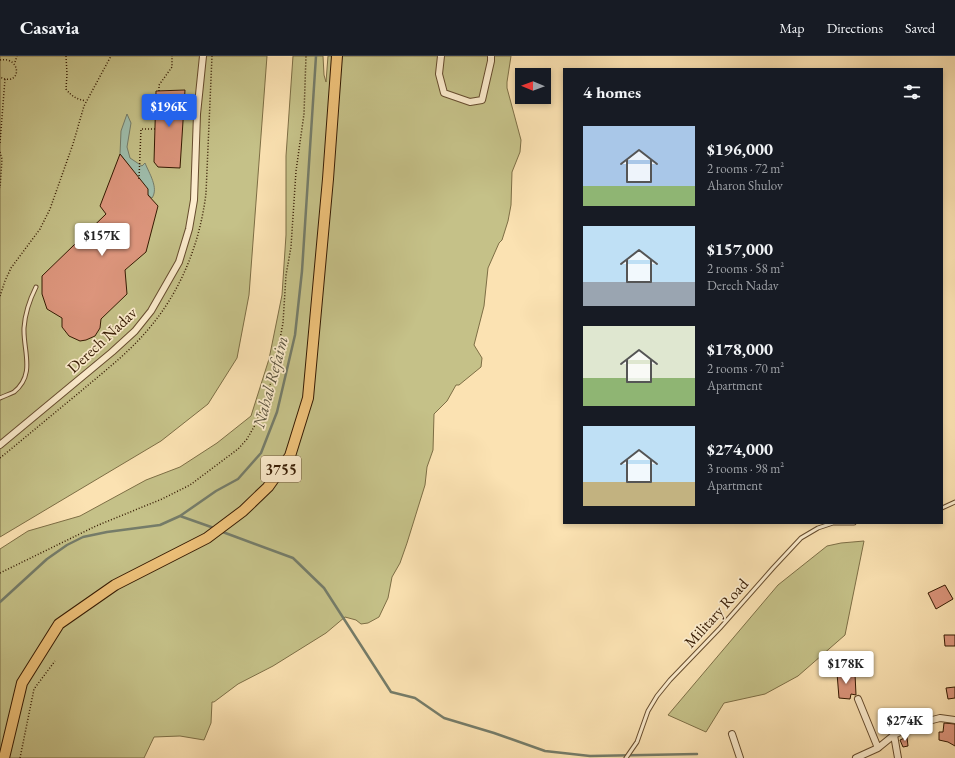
<!DOCTYPE html>
<html lang="en">
<head>
<meta charset="utf-8">
<style>
	:root { --surface:#171b24; --page:#20242c; --text:#f1f3f6; --muted:#9ea1a6; --line:#363941; --accent:#2563eb }
	body { margin:0; font-family:"EB Garamond",serif; background:var(--page); color:var(--text); height:100vh; display:flex; flex-direction:column; font-size:15px; white-space:nowrap }
	* { box-sizing:border-box; margin:0 }
	p { font-size:13px; color:var(--muted) }
	.icon { flex:none; width:22px; height:22px; fill:none; stroke:currentColor; stroke-width:2; stroke-linecap:round; stroke-linejoin:round }
	.map { position:relative; flex:1; overflow:hidden }
	.panel { position:absolute; left:563px; top:12px; width:380px; height:456px; display:flex; flex-direction:column; background:var(--surface); border-radius:0px; box-shadow:0 2px 6px #0003 }
	.panel>* { flex:none }
	.needle { width:26px; rotate:271deg }
	.buttons { position:absolute; left:515px; top:12px; display:grid; gap:8px }
	.buttons a { display:grid; place-items:center; width:36px; height:36px; border-radius:0px; background:var(--surface); box-shadow:0 2px 6px #0003; font-size:20px }
	.price { position:absolute; translate:-50% -34px; padding:0 9px; border-radius:4px; background:#fff; color:#222; font-size:13px; line-height:26px; filter:drop-shadow(0 1px 2px #0008) }
	.price::after { content:''; position:absolute; left:50%; top:24px; width:12px; height:9px; margin-left:-6px; background:inherit; clip-path:polygon(0 0,100% 0,50% 100%) }
	.price.active { background:var(--accent); color:#fff }
	ul { padding:0; list-style:none }
	li { display:flex; align-items:center; gap:12px; height:100px; padding:0 20px }
	li span { display:grid; place-items:center; flex:none; width:112px; height:80px; border-radius:0px; color:#555 }
	li>.icon { margin-inline-start:auto }
	span .icon { width:48px; height:48px; fill:#fffc; stroke-width:1 }
	li b { font-size:17px }
	h2 { display:flex; justify-content:space-between; align-items:center; height:48px; padding:0 20px; font-size:17px }
	header { display:flex; align-items:center; gap:24px; box-sizing:border-box; height:56px; padding:0 20px; background:var(--surface); border-bottom:1px solid var(--line) }
	header strong { font-size:19px }
	nav { display:flex; gap:22px; margin-inline-start:auto; font-size:14px }
	.map>svg:first-child { display:block }
</style>
</head>
<body>
<header>
<strong>Casavia</strong>
<nav><a>Map</a><a>Directions</a><a>Saved</a></nav>
</header>
<div class="map">
<svg width="955" height="702" viewBox="0 0 955 702">
	<rect width="100%" height="100%" fill="#fbe2b2"/>
	<filter id="stains"><feTurbulence type="fractalNoise" baseFrequency=".005" numOctaves="4"/><feColorMatrix values="0 0 0 0 .2 0 0 0 0 .09 0 0 0 0 .02 0 0 0 .5 -.17"/></filter>
	<radialGradient id="worn" r=".72"><stop offset=".6" stop-color="#630" stop-opacity="0"/><stop offset="1" stop-color="#630" stop-opacity=".3"/></radialGradient>
	<path fill="#c5c188" stroke="#7d6e45" d="M0,0h267l-18,239 -12,63 -29,46 -47,37 -161,96z
		M293,0h30l1,19 2,7 2,-26h183l-4,26v6l14,52 -1,12 -8,20 -1,33 -3,16 -6,19 -3,3 -11,25 -4,38 -10,39 8,13 -1,9 -22,18h-3l-9,16 -13,13 -1,36 -6,17 -2,18 -18,58 -7,20 -8,14 -4,21 -9,19 -11,6 -7,1 -5,-4 -11,-3 -19,16 -53,33 -35,18 -24,18h-2l-1,21 -7,17 -24,-4 -26,1 -10,21h-144v-209l28,-18 52,-15 66,-36 34,-13 37,-24 34,-27 18,-57 13,-64 4,-60v-79z
		M864,485l-19,94 -47,41 -33,18 -41,9 -18,29 -38,-17 110,-130 49,-39 14,-3z"/>
	<path fill="#9fbead" stroke="#757c69" d="M127,58l4,9 -4,24 3,11 12,8 3,-3c4,10 14,25 7,35l-4,-3 -9,-16 -19,-25 1,-23z"/>
	<g fill="none" stroke-linecap="round" stroke-linejoin="round">
		<path stroke="#757c69" stroke-width="2.5" d="M180,460l34,12
			M220,475l73,27 31,30 67,104 24,6 29,20 50,15 51,18 45,5 107,-2
			M0,546l47,-43 20,-14 16,-8 24,-5 53,-7 20,-9 36,-25 22,-12 23,-26 16,-41 18,-77 7,-64 14,-215"/>
	</g>
	<path fill="#dc957c" stroke="#351a02" d="M185,34l-5,78 -22,-1 -4,-5 2,-71z
		M120,98l28,35v6l10,11 -12,46 -21,18 2,24 -26,25 -1,9 -5,8 -9,4 -6,1 -11,-5 -7,-9v-9l-15,-9 -5,-15v-18l64,-62 -6,-8z
		M945,529l8,14 -17,10 -8,-16z
		M944,579h11v11h-10z
		M837,617l18,1 1,21 -5,-1 -1,5 -11,-1z
		M955,631v11l-7,1 -2,-11z
		M944,667l11,1v22l-7,-4 -9,-2v-8h4z
		M907,681l1,9 -5,1 -3,-7z"/>
	<g fill="none" stroke-linecap="round" stroke-linejoin="round">
		<g stroke="#664c2e" stroke-width="5">
			<path id="service" d="M0,342c4,-2 10,-4 14,-6 22,-18 9,-41 10,-64 1,-15 5,-27 12,-41
				M942,452l13,-6
				M626,702l11,-16 11,-31 9,-15 13,-16 50,-52 53,-60 28,-30 17,-10 15,-5h21"/>
		</g>
		<g stroke="#664c2e" stroke-width="8">
			<path id="minor" d="M441,0l-2,18 5,19 26,9 12,-2 9,-39v-5
				M0,389l112,-93 23,-21 16,-20 28,-49 10,-33 5,-29 3,-86 6,-58
				M858,643l20,49
				M732,678l8,24
				M894,679l4,23
				M856,702l22,-10 16,-13 23,-11 23,-6 15,2"/>
		</g>
		<g stroke="#351a02" stroke-width="12">
			<path id="primary" d="M4,702l18,-75 37,-59 56,-39 92,-47 36,-27 25,-24 22,-31 18,-58 20,-219 9,-123"/>
		</g>
		<path stroke="#351a02" stroke-width="1.5" stroke-dasharray="1 2" stroke-linecap="butt" d="M66,0l1,18 -1,15c6,8 11,10 20,12
			M0,4c22,-4 22,28 0,17
			M15,6l2,-6
			M159,35v-6l13,-18v-11
			M0,87l5,-64
			M0,96l2,7 -2,29
			M139,123l2,-50h14
			M0,240l5,-15 6,-13 29,-39 10,-20 23,-65 11,-38 27,-50
			M0,402c27,-22 53,-44 80,-66 22,-19 46,-37 65,-59 35,-39 55,-89 61,-140l6,-137
			M0,517l96,-47 66,-27 28,-14 48,-36 9,-10 8,-14 10,-25 8,-24 10,-53 3,-48 5,-28 5,-76 8,-57 2,-58
			M20,702l14,-69 21,-28"/>
		<use href="#service" stroke="#fceccd" stroke-width="3"/>
		<use href="#minor" stroke="#fceccd" stroke-width="6"/>
		<use href="#primary" stroke="#eec179" stroke-width="10"/>
	</g>
	<g text-anchor="middle" dominant-baseline="central" stroke-width="3.5" stroke-linejoin="round" paint-order="stroke">
		<rect fill="#fceccd" stroke="#71593f" stroke-width="1" x="261" y="400" width="40" height="26" rx="3"/>
		<g font-size="15" font-weight="bold" fill="#351a02">
			<text x="281" y="413">3755</text>
		</g>
		<g font-size="16" fill="#351a02" stroke="#fceccd">
			<text transform="translate(102 284) rotate(-43)">Derech Nadav</text>
			<text transform="translate(716 557) rotate(-48)">Military Road</text>
		</g>
		<g font-size="17" font-style="italic" fill="#5a533e" stroke="#fceccd">
			<text transform="translate(270 326) rotate(-75)">Nahal Refaim</text>
		</g>
	</g>
	<rect width="100%" height="100%" filter="url(#stains)"/>
	<rect width="100%" height="100%" fill="url(#worn)"/>
</svg>
<div class="buttons">
<a><svg class="needle" viewBox="-14 -14 28 28"><path d="M0-13l5 13h-10z" fill="#e53935"/><path d="M0 13l5-13h-10z" fill="#9ea1a6"/></svg></a>
</div>
<b class="price active" style="left:169px;top:72px">$196K</b>
<b class="price" style="left:102px;top:201px">$157K</b>
<b class="price" style="left:846px;top:629px">$178K</b>
<b class="price" style="left:905px;top:686px">$274K</b>
<section class="panel">
<h2>4 homes<svg class="icon" aria-label="filters" viewBox="0 0 24 24"><path d="M4 7h16M4 17h16"/><circle cx="9" cy="7" r="2"/><circle cx="15" cy="17" r="2"/></svg></h2>
<ul>
<li><span style="background:linear-gradient(#a9c7e8 75%,#8fb573 0)"><svg class="icon" aria-label="home" viewBox="0 0 24 24"><path d="M3 11l9-7 9 7M6 9v11h12V9"/></svg></span><div><b>$196,000</b><p>2 rooms · 72 m²</p><p>Aharon Shulov</p></div></li>
<li><span style="background:linear-gradient(#bfe0f5 70%,#9aa5b1 0)"><svg class="icon" aria-label="home" viewBox="0 0 24 24"><path d="M3 11l9-7 9 7M6 9v11h12V9"/></svg></span><div><b>$157,000</b><p>2 rooms · 58 m²</p><p>Derech Nadav</p></div></li>
<li><span style="background:linear-gradient(#dfe7d0 65%,#8fb573 0)"><svg class="icon" aria-label="home" viewBox="0 0 24 24"><path d="M3 11l9-7 9 7M6 9v11h12V9"/></svg></span><div><b>$178,000</b><p>2 rooms · 70 m²</p><p>Apartment</p></div></li>
<li><span style="background:linear-gradient(#bfe0f5 70%,#c2b280 0)"><svg class="icon" aria-label="home" viewBox="0 0 24 24"><path d="M3 11l9-7 9 7M6 9v11h12V9"/></svg></span><div><b>$274,000</b><p>3 rooms · 98 m²</p><p>Apartment</p></div></li>
</ul>
</section>
</div>
</body>
</html>
